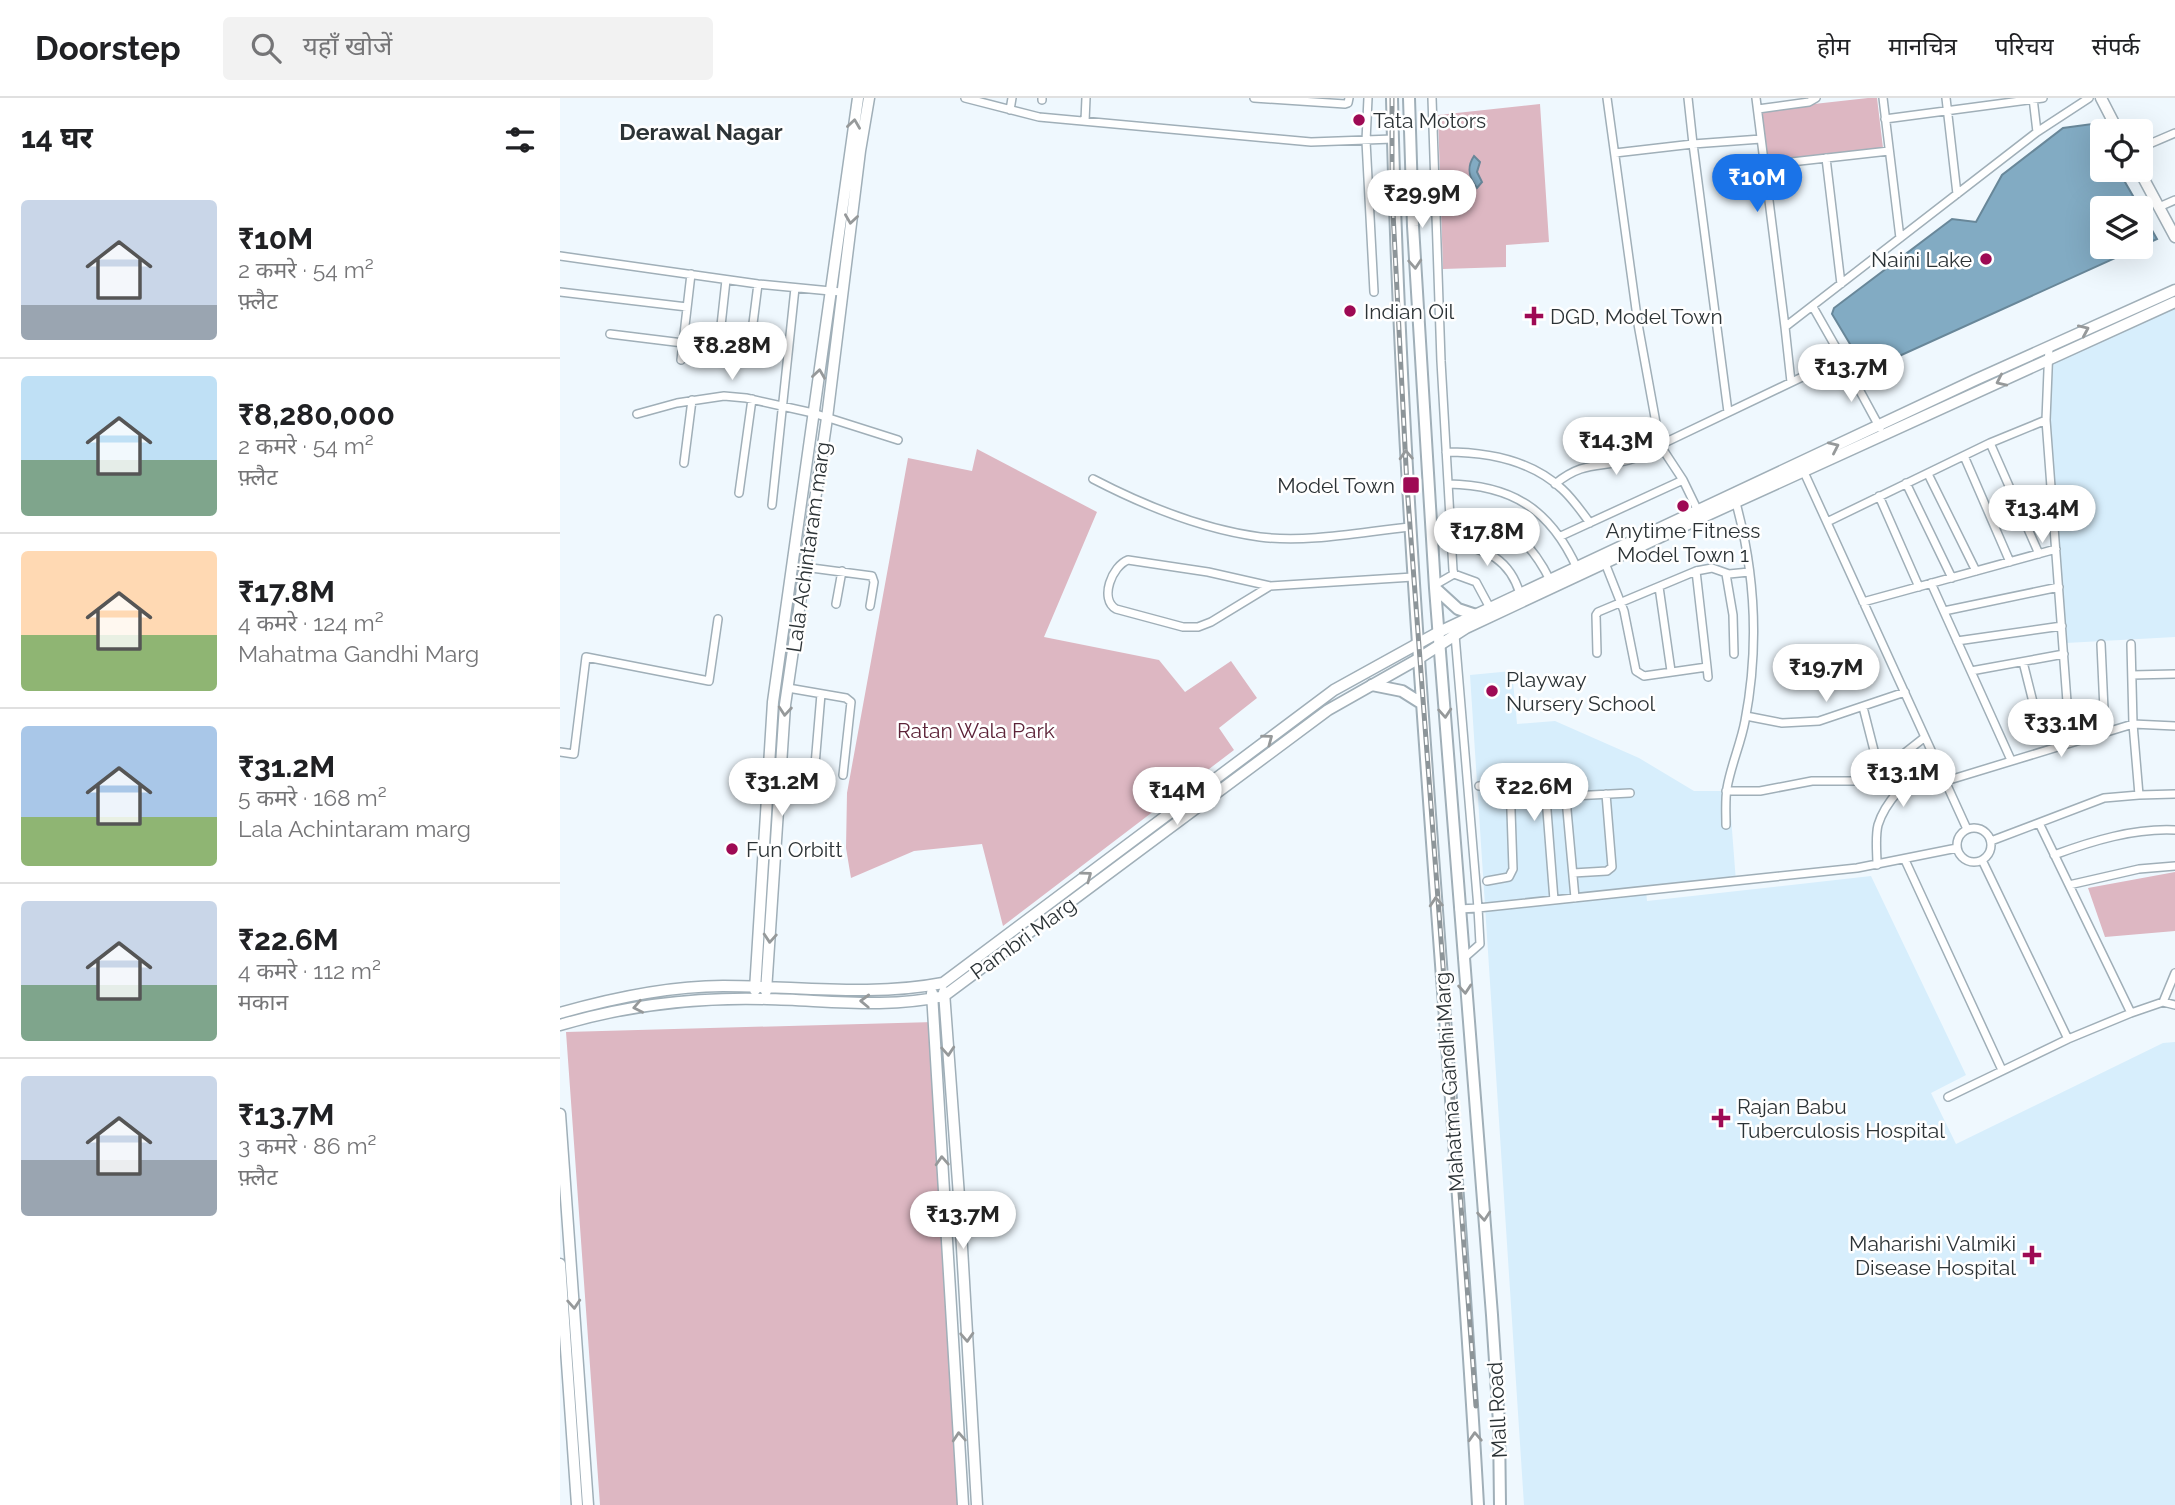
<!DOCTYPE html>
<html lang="hi">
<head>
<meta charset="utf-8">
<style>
	:root { --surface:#fff; --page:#f2f2f2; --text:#202124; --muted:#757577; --line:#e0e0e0; --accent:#1a73e8 }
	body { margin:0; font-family:Raleway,"Noto Sans Devanagari",sans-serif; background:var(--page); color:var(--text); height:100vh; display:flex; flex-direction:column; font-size:26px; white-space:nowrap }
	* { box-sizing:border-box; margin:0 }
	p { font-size:23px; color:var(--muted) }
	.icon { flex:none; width:38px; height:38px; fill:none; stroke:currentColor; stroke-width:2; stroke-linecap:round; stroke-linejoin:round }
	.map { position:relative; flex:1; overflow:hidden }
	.sheet { display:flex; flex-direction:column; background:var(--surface); width:560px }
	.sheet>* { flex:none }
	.buttons { position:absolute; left:1530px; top:21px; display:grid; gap:14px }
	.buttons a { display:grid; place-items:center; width:63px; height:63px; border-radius:7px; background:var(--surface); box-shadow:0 7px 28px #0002; font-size:35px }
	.price { position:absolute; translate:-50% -60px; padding:0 16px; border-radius:24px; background:#fff; color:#222; font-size:23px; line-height:46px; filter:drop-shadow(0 2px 4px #0008) }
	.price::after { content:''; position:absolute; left:50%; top:42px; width:21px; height:16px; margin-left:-10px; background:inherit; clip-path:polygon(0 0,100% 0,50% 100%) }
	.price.selected { background:var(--accent); color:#fff }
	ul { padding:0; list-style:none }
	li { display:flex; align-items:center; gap:21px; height:175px; padding:0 21px }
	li+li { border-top:2px solid var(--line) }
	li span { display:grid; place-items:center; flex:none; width:196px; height:140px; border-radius:7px; color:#555 }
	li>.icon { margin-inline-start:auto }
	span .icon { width:84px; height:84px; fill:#fffc; stroke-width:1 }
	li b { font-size:30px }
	h2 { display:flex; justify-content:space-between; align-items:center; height:84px; padding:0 21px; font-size:30px }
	header { display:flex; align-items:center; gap:42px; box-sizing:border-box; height:98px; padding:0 35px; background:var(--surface); border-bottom:2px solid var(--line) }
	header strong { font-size:33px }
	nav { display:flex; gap:38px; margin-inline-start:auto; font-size:24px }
	.search { width:490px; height:63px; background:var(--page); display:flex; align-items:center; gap:18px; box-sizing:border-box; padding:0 24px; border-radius:7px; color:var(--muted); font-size:26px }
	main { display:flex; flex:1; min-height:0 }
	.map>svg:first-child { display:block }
</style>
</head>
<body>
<header>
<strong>Doorstep</strong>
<div class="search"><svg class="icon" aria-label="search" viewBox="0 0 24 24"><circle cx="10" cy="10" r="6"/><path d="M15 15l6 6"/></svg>यहाँ खोजें</div>
<nav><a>होम</a><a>मानचित्र</a><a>परिचय</a><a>संपर्क</a></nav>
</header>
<main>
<section class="sheet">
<h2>14 घर<svg class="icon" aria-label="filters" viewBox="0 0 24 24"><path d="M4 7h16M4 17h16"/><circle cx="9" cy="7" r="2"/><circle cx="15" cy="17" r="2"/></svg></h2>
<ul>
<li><span style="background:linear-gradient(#c9d6e8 75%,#9aa5b1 0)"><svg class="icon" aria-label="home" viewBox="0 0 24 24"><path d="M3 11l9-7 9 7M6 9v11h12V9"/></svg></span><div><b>₹10M</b><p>2 कमरे · 54 m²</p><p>फ़्लैट</p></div></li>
<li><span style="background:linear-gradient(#bfe0f5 60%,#7fa58c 0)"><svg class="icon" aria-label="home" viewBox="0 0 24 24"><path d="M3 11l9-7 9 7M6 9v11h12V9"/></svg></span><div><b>₹8,280,000</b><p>2 कमरे · 54 m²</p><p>फ़्लैट</p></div></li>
<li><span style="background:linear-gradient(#ffd9b3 60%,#8fb573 0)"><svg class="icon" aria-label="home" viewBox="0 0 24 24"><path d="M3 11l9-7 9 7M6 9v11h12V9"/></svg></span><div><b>₹17.8M</b><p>4 कमरे · 124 m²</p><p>Mahatma Gandhi Marg</p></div></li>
<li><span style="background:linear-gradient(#a9c7e8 65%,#8fb573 0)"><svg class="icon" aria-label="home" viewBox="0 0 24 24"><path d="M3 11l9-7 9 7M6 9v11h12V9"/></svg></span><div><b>₹31.2M</b><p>5 कमरे · 168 m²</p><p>Lala Achintaram marg</p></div></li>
<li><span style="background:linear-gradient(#c9d6e8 60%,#7fa58c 0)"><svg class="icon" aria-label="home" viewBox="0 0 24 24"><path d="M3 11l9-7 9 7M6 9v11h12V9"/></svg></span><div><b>₹22.6M</b><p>4 कमरे · 112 m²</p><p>मकान</p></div></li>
<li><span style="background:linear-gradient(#c9d6e8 60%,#9aa5b1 0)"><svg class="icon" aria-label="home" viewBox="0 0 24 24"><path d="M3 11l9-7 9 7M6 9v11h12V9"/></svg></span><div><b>₹13.7M</b><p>3 कमरे · 86 m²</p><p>फ़्लैट</p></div></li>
</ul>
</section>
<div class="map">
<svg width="1615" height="1407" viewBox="0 0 1615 1407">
	<rect width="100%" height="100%" fill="#eff8fe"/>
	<path fill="#d7eefc" d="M1615,208v331l-109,6 -19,-226 -1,-51z
		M952,573l5,53 38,-3 84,37 55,33h35l7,91 -90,8 1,11 224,-25 95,199 -35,18 25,51 207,-101 12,-1v463h-651l-54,-830z"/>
	<path fill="#ddb7c2" d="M1308,0h9l6,50 -116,13 -6,-51z
		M980,6l9,138 -43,3v22l-63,2 -5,-154z
		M417,351l120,63 -53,125 115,23 26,32 46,-31 26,37 -38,30 15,22 -231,176 -21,-82 -68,7 -63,27 -5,-30 1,-55 61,-335 64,13z
		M1615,774v59l-70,6 -17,-49z
		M374,924l28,483h-362l-34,-473z"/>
	<path fill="#82abc3" stroke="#688799" stroke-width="2" d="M1532,26l10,17v29h16l22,38h-38v39h38v-38l17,30 -282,128 -7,1 -6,-4 -30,-50 2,-6 118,-89 24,3 26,-47 61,-47z
		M914,58l6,6 -3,10 5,10 -5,6c-8,-10 -11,-20 -3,-32z"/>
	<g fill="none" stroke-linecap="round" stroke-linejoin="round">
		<g stroke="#a0afb8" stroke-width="10">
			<path id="street" d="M405,0l74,19 272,25 82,-3
				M694,0l91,6 3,-1 1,-5
				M808,0l-2,43 8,151
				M872,0l9,263 12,209 1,4 22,8 14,26
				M1047,0l31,226 22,121 23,35 15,31
				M1128,0l5,46 68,-5
				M1196,0l29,229
				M1323,0l17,140
				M1386,0l11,96
				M1473,0l4,34
				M482,2v-2
				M1198,11l51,-7 7,-4
				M450,12l2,-12
				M1325,21l158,-21
				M525,23l1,-23
				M1580,50l35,-15
				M1055,55l78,-9 35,268
				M1266,60l15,126
				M1205,67l124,-14
				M1599,109l16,-7
				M0,158l198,28 83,8
				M0,194l127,15
				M50,236l73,9
				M1489,248l-3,74 24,322
				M158,255l8,-73
				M189,257l9,-71
				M1282,260l38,70
				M121,262l10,-86
				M1231,284l-6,-55 252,-195 52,-34
				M77,316l40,-11 47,-7 22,2 67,15 85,27
				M1430,345l49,111
				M886,354c41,0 85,8 116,37 11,10 19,22 28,34
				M1404,358l46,106
				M124,365l8,-63
				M1243,372l164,359
				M1368,376l48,97
				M533,381c52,27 108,50 167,58 49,6 101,-5 150,-10
				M1346,385l46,95
				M888,386c64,1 102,25 129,84
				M995,386c28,-23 43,-16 74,-24 11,-3 21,-9 31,-15l182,-87 -29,-51
				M179,395l13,-94
				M1319,398l40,91
				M212,407l23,-217
				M890,416c52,6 76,18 100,66
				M1267,424l163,-79 56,-23
				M1001,438l122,-56
				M891,448c34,0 59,14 69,48
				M244,469l68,9 2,6 -4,24
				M1136,473l16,-3 17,6 20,-2
				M1166,476l7,41 1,39
				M1371,485l80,177
				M875,487l19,-11
				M710,488l-62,-14 -80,-12c-16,6 -29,39 -12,49l67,18h15l13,-5 59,-36 143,-9
				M1099,489l12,84
				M1303,504l193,-53
				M276,506l6,-33
				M1384,513l115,-24
				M895,537l23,273 -19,1
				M1397,543l105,-15
				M1541,546l4,88
				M1571,546l2,80 6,71
				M1037,555l-1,-38 2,-3 98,-41 11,96 -63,9 -8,-5 -12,-60 -19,-48
				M1463,564l12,48
				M1147,569l1,10
				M1411,573l93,-17
				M1572,577l43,-1
				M228,590l58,10 5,4 -8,73
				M1303,609l17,67
				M1186,618l36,7 37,-2 86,-29
				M0,654l14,2 12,-97 123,24 9,-62
				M254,679l7,-83
				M1386,683l187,-57 42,2
				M919,688l62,-4 4,3 9,115
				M1166,693h34l52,-10h52l9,-3 52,-41
				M1479,725l92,190
				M1166,727c0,-12 -1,-25 1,-37 4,-23 14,-45 18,-67 14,-73 10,-148 -9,-218
				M1397 747a17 17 0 1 1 34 0a17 17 0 1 1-34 0Z
				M1431,743l113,-43 35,-3 36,-1
				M1494,757c38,-14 80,-27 121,-25
				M1345,762l97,210
				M1422,762l86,179
				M1317,767c0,-13 -2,-28 1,-40 9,-29 36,-49 57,-68
				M1013,775l34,-2 5,-4 -6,-73
				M927,783l22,-4 4,-8 -3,-87
				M1509,787l70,-16 36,-3
				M1015,800l-9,-99 6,-3 58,-3
				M903,861l17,-15 -2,-36 379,-40 100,-20
				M1603,904l12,-29
				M1388,999l120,-58 63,-26 32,-11 12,3"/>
		</g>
		<g stroke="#a0afb8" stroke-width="13">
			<path id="secondary" d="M1541,0l17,33
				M1579,72l36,67
				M195,892l18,-288 85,-604
				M206,893l19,-286 42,-287 33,-267 9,-53
				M384,894l15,204 18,309
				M372,895l31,512
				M0,915c53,-15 109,-27 163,-27 73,0 148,11 220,-3l391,-293 105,-58 536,-252 200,-90
				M0,927c67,-20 138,-28 207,-26 58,1 120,10 177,-3l384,-286 90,-51 48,-31 235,-110 474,-216
				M0,1016l28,391
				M0,1166l17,241"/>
		</g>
		<g stroke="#a0afb8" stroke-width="14">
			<path id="primary" d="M832,0c10,470 60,938 86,1407
				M849,0l4,128 22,362 57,727 7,108 1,82
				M875,490l23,21 18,6
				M812,587l30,6 19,12"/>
		</g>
		<use href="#street" stroke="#fff" stroke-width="7"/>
		<use href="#secondary" stroke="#fff" stroke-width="10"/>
		<use href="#primary" stroke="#fff" stroke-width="10"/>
		<g stroke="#8d9599" stroke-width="5">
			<path id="rail" d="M832,0v95l15,293 69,920"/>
		</g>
		<use href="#rail" stroke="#fff" stroke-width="2.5" stroke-dasharray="8" stroke-linecap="butt"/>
	</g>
	<defs><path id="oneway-chevron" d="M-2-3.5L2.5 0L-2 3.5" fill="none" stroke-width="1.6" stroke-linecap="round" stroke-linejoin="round" transform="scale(1.75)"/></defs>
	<g stroke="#96999a">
		<use href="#oneway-chevron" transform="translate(294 26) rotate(-82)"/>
		<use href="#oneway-chevron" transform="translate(291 121) rotate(98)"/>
		<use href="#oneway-chevron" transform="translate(855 166) rotate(86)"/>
		<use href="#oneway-chevron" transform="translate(1524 232) rotate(-24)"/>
		<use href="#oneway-chevron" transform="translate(259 276) rotate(-82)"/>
		<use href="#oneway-chevron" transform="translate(1441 283) rotate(155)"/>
		<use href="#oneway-chevron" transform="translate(1274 349) rotate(-25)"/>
		<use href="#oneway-chevron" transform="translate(846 357) rotate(-93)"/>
		<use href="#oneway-chevron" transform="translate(225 613) rotate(95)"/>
		<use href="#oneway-chevron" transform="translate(885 615) rotate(86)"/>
		<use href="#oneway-chevron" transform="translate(708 641) rotate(-37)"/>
		<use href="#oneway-chevron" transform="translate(527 778) rotate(-37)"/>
		<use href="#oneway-chevron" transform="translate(876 804) rotate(-94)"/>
		<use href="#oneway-chevron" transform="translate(210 840) rotate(94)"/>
		<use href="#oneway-chevron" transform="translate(905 891) rotate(85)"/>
		<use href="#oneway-chevron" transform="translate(305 903) rotate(-178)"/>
		<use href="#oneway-chevron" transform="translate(78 909) rotate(169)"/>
		<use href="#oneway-chevron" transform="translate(388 953) rotate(86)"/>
		<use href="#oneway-chevron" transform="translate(382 1063) rotate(-93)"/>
		<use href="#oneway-chevron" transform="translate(924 1118) rotate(85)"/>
		<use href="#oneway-chevron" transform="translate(14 1206) rotate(86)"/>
		<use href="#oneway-chevron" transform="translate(407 1239) rotate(87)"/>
		<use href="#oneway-chevron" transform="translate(399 1339) rotate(-94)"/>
		<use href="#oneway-chevron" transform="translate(915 1339) rotate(-93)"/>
	</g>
	<g fill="#9e0a54" stroke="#fff" stroke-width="2.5">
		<circle cx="799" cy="22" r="7"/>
		<circle cx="1426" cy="161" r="7"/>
		<circle cx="790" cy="213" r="7"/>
		<path d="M970.5 207.5h7v7h7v7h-7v7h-7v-7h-7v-7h7z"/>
		<rect x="842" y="378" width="18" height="18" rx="3.5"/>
		<circle cx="1123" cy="408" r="7"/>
		<circle cx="932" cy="593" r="7"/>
		<circle cx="172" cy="751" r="7"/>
		<path d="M1157.5 1009.5h7v7h7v7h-7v7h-7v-7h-7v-7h7z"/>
		<path d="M1468.5 1146.5h7v7h7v7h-7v7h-7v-7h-7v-7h7z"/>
	</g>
	<g text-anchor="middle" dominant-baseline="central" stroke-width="5" stroke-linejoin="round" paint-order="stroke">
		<g font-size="21" fill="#2c3336" stroke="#fff" text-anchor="start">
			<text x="813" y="22">Tata Motors</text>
			<text x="1412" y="161" text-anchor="end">Naini Lake</text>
			<text x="804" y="213">Indian Oil</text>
			<text x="990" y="218">DGD, Model Town</text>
			<text x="835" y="387" text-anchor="end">Model Town</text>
			<text x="1123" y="432" text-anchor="middle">Anytime Fitness<tspan x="1123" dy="24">Model Town 1</tspan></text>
			<text x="946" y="581">Playway<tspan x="946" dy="24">Nursery School</tspan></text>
			<text x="186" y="751">Fun Orbitt</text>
			<text x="1177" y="1008">Rajan Babu<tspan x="1177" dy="24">Tuberculosis Hospital</tspan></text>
			<text x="1456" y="1145" text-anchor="end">Maharishi Valmiki<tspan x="1456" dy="24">Disease Hospital</tspan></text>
		</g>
		<g font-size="21" fill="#2c3336" stroke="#fff">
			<text transform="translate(248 449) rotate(-82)">Lala Achintaram marg</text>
			<text transform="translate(463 840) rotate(-36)">Pambri Marg</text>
			<text transform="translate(889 984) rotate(-94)">Mahatma Gandhi Marg</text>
			<text transform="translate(937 1312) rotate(-93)">Mall Road</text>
		</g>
		<g font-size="21" fill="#5c2338" stroke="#fff">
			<text x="416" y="632">Ratan Wala Park</text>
		</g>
		<g font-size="23" font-weight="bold" fill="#2c3336" stroke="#fff">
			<text x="141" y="33">Derawal Nagar</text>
		</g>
	</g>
</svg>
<div class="buttons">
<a><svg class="icon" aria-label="locate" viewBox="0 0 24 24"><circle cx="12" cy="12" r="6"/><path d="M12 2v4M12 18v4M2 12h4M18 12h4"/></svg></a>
<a><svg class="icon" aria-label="layers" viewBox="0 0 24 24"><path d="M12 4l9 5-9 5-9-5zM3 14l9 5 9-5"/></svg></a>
</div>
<b class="price selected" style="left:1197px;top:116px">₹10M</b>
<b class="price" style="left:862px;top:132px">₹29.9M</b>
<b class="price" style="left:172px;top:284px">₹8.28M</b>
<b class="price" style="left:1291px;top:306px">₹13.7M</b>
<b class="price" style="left:1056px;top:379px">₹14.3M</b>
<b class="price" style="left:1482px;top:447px">₹13.4M</b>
<b class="price" style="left:927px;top:470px">₹17.8M</b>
<b class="price" style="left:1266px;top:606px">₹19.7M</b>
<b class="price" style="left:1501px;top:661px">₹33.1M</b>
<b class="price" style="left:1343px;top:711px">₹13.1M</b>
<b class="price" style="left:222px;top:720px">₹31.2M</b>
<b class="price" style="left:974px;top:725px">₹22.6M</b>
<b class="price" style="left:617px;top:729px">₹14M</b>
<b class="price" style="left:403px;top:1153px">₹13.7M</b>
</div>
</main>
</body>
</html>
